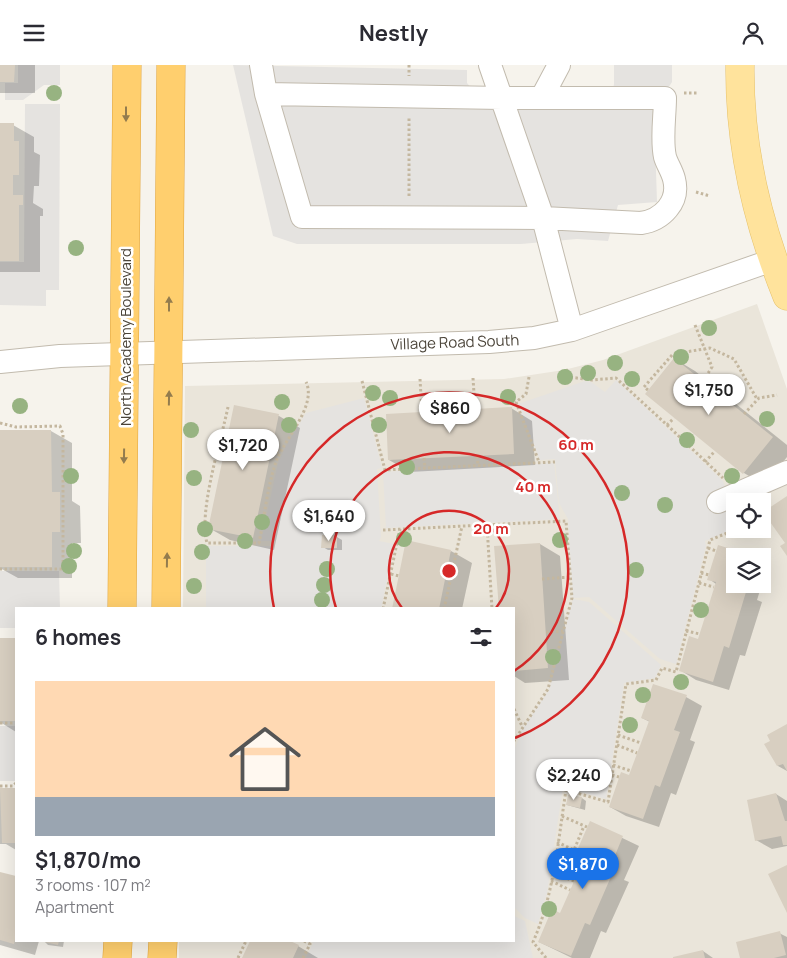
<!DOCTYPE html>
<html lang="en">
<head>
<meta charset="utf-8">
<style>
	:root { --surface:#fff; --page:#f7f7f7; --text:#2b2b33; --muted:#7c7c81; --accent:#1a73e8 }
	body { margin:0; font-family:Manrope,sans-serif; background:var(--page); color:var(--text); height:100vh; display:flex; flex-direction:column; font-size:19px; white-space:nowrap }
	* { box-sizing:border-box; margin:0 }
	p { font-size:16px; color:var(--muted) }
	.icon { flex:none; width:28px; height:28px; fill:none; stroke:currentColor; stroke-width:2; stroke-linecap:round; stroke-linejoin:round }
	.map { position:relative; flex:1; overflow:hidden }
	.details { position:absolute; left:15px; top:542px; width:500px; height:335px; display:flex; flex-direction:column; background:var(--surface); border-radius:0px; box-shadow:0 5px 20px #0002 }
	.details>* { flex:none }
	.buttons { position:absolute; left:726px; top:428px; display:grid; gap:10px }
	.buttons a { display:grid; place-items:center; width:45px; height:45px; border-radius:0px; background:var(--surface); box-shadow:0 5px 20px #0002; font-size:25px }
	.price { position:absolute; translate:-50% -42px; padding:0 11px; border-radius:18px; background:#fff; color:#222; font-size:16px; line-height:32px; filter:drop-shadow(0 1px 2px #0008) }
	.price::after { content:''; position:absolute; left:50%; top:30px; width:15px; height:11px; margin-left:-8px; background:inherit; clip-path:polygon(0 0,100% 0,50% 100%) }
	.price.selected { background:var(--accent); color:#fff }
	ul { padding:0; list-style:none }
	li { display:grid; align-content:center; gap:10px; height:265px; padding:0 20px }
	li span { display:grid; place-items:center; height:155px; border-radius:0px; color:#555 }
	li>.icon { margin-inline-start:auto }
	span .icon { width:90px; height:90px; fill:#fffc; stroke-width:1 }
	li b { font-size:21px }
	h2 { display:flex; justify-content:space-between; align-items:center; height:60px; padding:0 20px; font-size:21px }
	header { display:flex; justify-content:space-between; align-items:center; height:65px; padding:0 20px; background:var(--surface); font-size:22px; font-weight:700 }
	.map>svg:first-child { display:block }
</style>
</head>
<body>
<header><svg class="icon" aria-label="menu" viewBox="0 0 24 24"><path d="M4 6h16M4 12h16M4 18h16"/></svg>Nestly<svg class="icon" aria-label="person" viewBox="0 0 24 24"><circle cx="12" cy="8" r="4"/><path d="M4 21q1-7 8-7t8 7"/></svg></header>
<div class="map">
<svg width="787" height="893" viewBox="0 0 787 893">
	<rect width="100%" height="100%" fill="#f6f3ec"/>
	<path fill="#eae5da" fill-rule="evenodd" d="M757,239l30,85v569h-608v-17h335v-332h-331l2,-223 319,-7 60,-9 39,-10zM735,436h27v28h-27zM735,491h27v28h-27z"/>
	<path fill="#e5e3e0" d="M18,0h42v20h-16l-21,15h-18v-17h13z
		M233,0l234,5v13l19,23 123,2 5,-24v-19h58v17l-18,28 3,92 -39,3 -10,36 -31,-2 -56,5h-224l-24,-8z
		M25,39h35l-1,186h-13v16l-46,-1v-43h24z
		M616,315l107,101 12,32v15l-30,13 1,5 -30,118 -16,-5 -71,-62 -16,1 -5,-79 -9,-16 -4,-44 -15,1 -22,-56 67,-23 6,1 14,10z
		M364,333l18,70 -5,1 4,68 -2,4 15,3 -13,65h-175v-63h69v-5h-14l17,-78 9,-19 19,-31z
		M554,398l6,56 -174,9 -3,-56z
		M0,506h59l1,38h-44v19h-16z
		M573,534l16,3 72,63 -6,13 -31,5 -18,116 -43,-12 -16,106 -9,31 -13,-6 -11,-11 2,-103 -2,-53 8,-21 27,-40z
		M0,661h16v55h-16z
		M514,851l11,5 8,37h-227l7,-15 -3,-2h204z"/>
	<path fill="#0003" d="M0,0h35v28h-35z
		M0,60h13l21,12v15l6,3 -1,31h-5l-1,17 10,6v7h-3v56h-40z
		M675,294l20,12 92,74v12l-23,28 -20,-12z
		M235,341l44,10 21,12 -26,122 -44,-10 -21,-12z
		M511,343l21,13 3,44 -125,7 -21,-12z
		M0,366h51l21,12v58l8,5 1,37h-9v35h-54l-18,-10z
		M337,472l5,3v10h-14l-5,-3z
		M540,479l20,12 9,124 -44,3 -11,-7v-67z
		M719,481l32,10h-16v28h27l-5,16 5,2 -17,54 -5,-1 -11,35 -33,-10 -16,-10 19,-30 17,-56 -7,-5z
		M451,486l21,12 -10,46h-69z
		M762,497l6,4 -6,17z
		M0,574h16v93l-16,-10z
		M686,632l16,9 -12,34 5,2 -19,53 -5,-2 -12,34 -33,-11 -16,-9 20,-30 20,-55 -8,-4z
		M787,661v45l-9,-5 -6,-24z
		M0,724h16v61l-10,-6h-6z
		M776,729l11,7v45l-15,3 -16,-9z
		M582,733l4,3 -1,9 -18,-5z
		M591,758l48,23 -15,34 5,2 -23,51 -5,-2 -11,27h-18l-33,-16 22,-28 24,-54 -8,-5z
		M0,808l16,4v64h23l-4,14 -35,-10z
		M779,868l8,4v21h-46z
		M44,876h20l-1,6 -15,-2z
		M298,881l20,12h-74z
		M703,886l10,7h-38z"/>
	<path fill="#d8cfc1" d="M0,0h15l-1,17h-14z
		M0,58h14v18h5v34h-6v20h10v10h-4v56h-19z
		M674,293l99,79 -30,37 -98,-80z
		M234,340l45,9 -26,124 -45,-9z
		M512,342l2,47 -126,6 -2,-46z
		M0,365h51l1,62h8v40h-8v35h-52z
		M787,431v60l-7,-10 5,-3 -22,-31z
		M322,470h15v13h-16z
		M406,475l45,10 -12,59h-47z
		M540,478l8,125 -34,3v-62h-15l-5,-63z
		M718,480l36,11h-19v28h9l-2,7 4,1 -17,56 -5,-2 -11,36 -34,-11 10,-35 9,3 18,-57 -9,-2z
		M0,573h16v83h-16z
		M653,619l34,11 -13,35 6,2 -20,55 -5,-2 -12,34 -34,-12 12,-35 8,3 12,-32 8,-22 -8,-3z
		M787,659v47l-4,-7 -6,2 -13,-22 6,-3 -3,-6z
		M0,723h16v55h-14z
		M776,728l9,28h2v24h-4l-2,-9 -26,5 -8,-41z
		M568,730l14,2 -2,11 -14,-3z
		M590,756l33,15 -14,34 4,2 -23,53 -5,-2 -14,33 -33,-14 14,-33 8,4 24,-54 -9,-4z
		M787,800v48l-19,-39z
		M0,807l16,4v59l-2,9 -14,-4z
		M780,866l6,24 -12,3h-34l-4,-16z
		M40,876h19l-1,4z
		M250,876h40l9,4 -6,13h-51z
		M703,885l2,8h-32v-1z"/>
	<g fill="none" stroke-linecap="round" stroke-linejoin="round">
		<g stroke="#c2bbae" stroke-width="24">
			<path id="minor" d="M261,0l5,29 36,123 241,1 98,5c21,-3 39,-21 33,-44 -2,-8 -7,-15 -9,-22 -4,-18 0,-41 0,-59h-163l-236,-4
				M490,0l53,153 29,112
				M542,32l17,-32
				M0,297l60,-6 429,-14 45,-4 38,-8 201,-70
				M718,437l69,-30"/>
		</g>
		<g stroke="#e6c16a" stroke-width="29">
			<path id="major" d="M740,0c-1,80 17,157 47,231"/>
		</g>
		<g stroke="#e0a43c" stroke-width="29">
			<path id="highway" d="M122,544l5,-544
				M166,544l5,-544
				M117,893l1,-17
				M162,893l1,-17"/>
		</g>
		<path stroke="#c4b79f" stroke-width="3" stroke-dasharray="2.5 2.5" stroke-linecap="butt" d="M409,0v11
			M684,28h14
			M696,127l14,4
			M409,131v-78
			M695,260l17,42 -9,14
			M566,304l3,8 23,3 24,-2 51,47 7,-7
			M529,312l-3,17 -10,8 23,60
			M473,313l2,31
			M420,314l2,33
			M362,316l23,89 170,-8
			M648,325l-4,-3 29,-33 37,-6 24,11 23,40
			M228,342c-7,34 -30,105 -21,136h52c5,-24 9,-61 18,-84 9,-21 40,-54 29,-77
			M744,349l15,-16 18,-3
			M0,358l16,4 44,-1 3,8v135h-63
			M667,360l56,53
			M271,386l10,1
			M477,391l1,10
			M424,393l1,10
			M705,397l10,-11
			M487,460l5,84
			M383,465l183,-9 6,77 -24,91 -34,52
			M708,483l8,3
			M701,508l8,2
			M391,509l8,2
			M542,514l28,-2
			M699,518l15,4
			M383,544l17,-80
			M444,544l18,-83
			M686,566l14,3
			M546,567l17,-1
			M514,644l8,17
			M0,658h16
			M618,670l23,8
			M617,680l20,8
			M613,700l18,6
			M612,710l7,2
			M0,721h13l3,-3
			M562,751l25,11
			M557,777l17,8 10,-24
			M556,788l26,11
			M553,808l21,8
			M551,816l19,9
			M238,893l8,-17
			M303,893l7,-14 -6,-3
			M546,893l-13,-16c21,-47 25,-101 33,-152l42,12 18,-118 30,-4 6,-12 14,4 34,-132 27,-11"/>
		<use href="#minor" stroke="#fff" stroke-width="22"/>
		<use href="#major" stroke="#ffe39c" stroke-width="28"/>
		<use href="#highway" stroke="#ffcf6e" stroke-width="28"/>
	</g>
	<g fill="#97b381">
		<circle cx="54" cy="28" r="8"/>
		<circle cx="76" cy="183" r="8"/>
		<circle cx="709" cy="263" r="8"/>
		<circle cx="681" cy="292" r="8"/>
		<circle cx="615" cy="298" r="8"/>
		<circle cx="588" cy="308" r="8"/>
		<circle cx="565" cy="312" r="8"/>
		<circle cx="632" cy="314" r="8"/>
		<circle cx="373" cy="328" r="8"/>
		<circle cx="508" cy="332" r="8"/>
		<circle cx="390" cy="333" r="8"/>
		<circle cx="282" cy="337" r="8"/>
		<circle cx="20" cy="341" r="8"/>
		<circle cx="767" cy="354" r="8"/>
		<circle cx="289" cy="360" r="8"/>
		<circle cx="379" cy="360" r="8"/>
		<circle cx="191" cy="365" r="8"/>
		<circle cx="687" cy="375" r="8"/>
		<circle cx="407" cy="402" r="8"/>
		<circle cx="71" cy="411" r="8"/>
		<circle cx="732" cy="411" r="8"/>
		<circle cx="194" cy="413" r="8"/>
		<circle cx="622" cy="428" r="8"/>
		<circle cx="665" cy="440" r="8"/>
		<circle cx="331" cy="452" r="8"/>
		<circle cx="262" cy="457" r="8"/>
		<circle cx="205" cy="464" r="8"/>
		<circle cx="404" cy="474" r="8"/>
		<circle cx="560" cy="475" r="8"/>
		<circle cx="245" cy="476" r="8"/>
		<circle cx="74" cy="486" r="8"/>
		<circle cx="202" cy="487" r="8"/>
		<circle cx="69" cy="501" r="8"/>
		<circle cx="327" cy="504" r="8"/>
		<circle cx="636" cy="505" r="8"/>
		<circle cx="324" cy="520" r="8"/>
		<circle cx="194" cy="521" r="8"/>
		<circle cx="322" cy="535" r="8"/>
		<circle cx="701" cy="545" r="8"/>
		<circle cx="553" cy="592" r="8"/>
		<circle cx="681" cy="617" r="8"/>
		<circle cx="643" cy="630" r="8"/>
		<circle cx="630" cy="660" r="8"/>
		<circle cx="549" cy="844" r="8"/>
	</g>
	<defs><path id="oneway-solid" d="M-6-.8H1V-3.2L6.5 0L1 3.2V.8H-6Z" transform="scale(1.25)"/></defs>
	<g fill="#937c4e">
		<use href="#oneway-solid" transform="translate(126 49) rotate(90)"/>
		<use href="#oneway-solid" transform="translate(169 239) rotate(-90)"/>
		<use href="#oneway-solid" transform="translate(169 333) rotate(-89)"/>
		<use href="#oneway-solid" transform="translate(124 391) rotate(91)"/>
		<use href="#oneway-solid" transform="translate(167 495) rotate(-89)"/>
	</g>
	<g fill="none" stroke="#d62828" stroke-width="2.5">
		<path d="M402 543A60 60 0 1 1 496 543"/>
		<path d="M336 543A119 119 0 1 1 514 606"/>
		<path d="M274 543A179 179 0 1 1 515 673"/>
	</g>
	<g text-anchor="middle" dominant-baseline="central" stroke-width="5" stroke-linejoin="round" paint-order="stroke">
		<g font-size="15" fill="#4b4439" stroke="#fff">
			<text transform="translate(125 272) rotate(-90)">North Academy Boulevard</text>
			<text transform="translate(455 277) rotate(-2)">Village Road South</text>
		</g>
	</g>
	<circle cx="449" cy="506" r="8" fill="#d62828" stroke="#fff" stroke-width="2.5"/>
	<g font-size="15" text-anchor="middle" font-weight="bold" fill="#d62828" stroke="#fff" stroke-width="5" stroke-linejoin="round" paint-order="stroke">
		<text x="576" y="385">60 m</text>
		<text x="533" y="427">40 m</text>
		<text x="491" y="469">20 m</text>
	</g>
</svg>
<div class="buttons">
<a><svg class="icon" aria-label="locate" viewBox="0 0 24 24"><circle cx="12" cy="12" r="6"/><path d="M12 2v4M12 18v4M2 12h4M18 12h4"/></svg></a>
<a><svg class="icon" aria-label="layers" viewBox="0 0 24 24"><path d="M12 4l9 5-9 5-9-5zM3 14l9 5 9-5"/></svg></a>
</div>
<b class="price" style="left:709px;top:351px">$1,750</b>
<b class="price" style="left:450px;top:369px">$860</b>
<b class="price" style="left:243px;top:406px">$1,720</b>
<b class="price" style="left:329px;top:477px">$1,640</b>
<b class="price" style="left:574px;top:736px">$2,240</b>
<b class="price selected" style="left:583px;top:825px">$1,870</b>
<section class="details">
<h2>6 homes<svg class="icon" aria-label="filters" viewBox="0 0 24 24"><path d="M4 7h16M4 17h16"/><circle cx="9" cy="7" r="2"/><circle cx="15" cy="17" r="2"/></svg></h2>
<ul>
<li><span style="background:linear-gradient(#ffd9b3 75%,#9aa5b1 0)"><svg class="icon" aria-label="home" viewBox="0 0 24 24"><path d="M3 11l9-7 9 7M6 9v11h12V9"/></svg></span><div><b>$1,870/mo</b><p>3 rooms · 107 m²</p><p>Apartment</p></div></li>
</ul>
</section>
</div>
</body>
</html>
